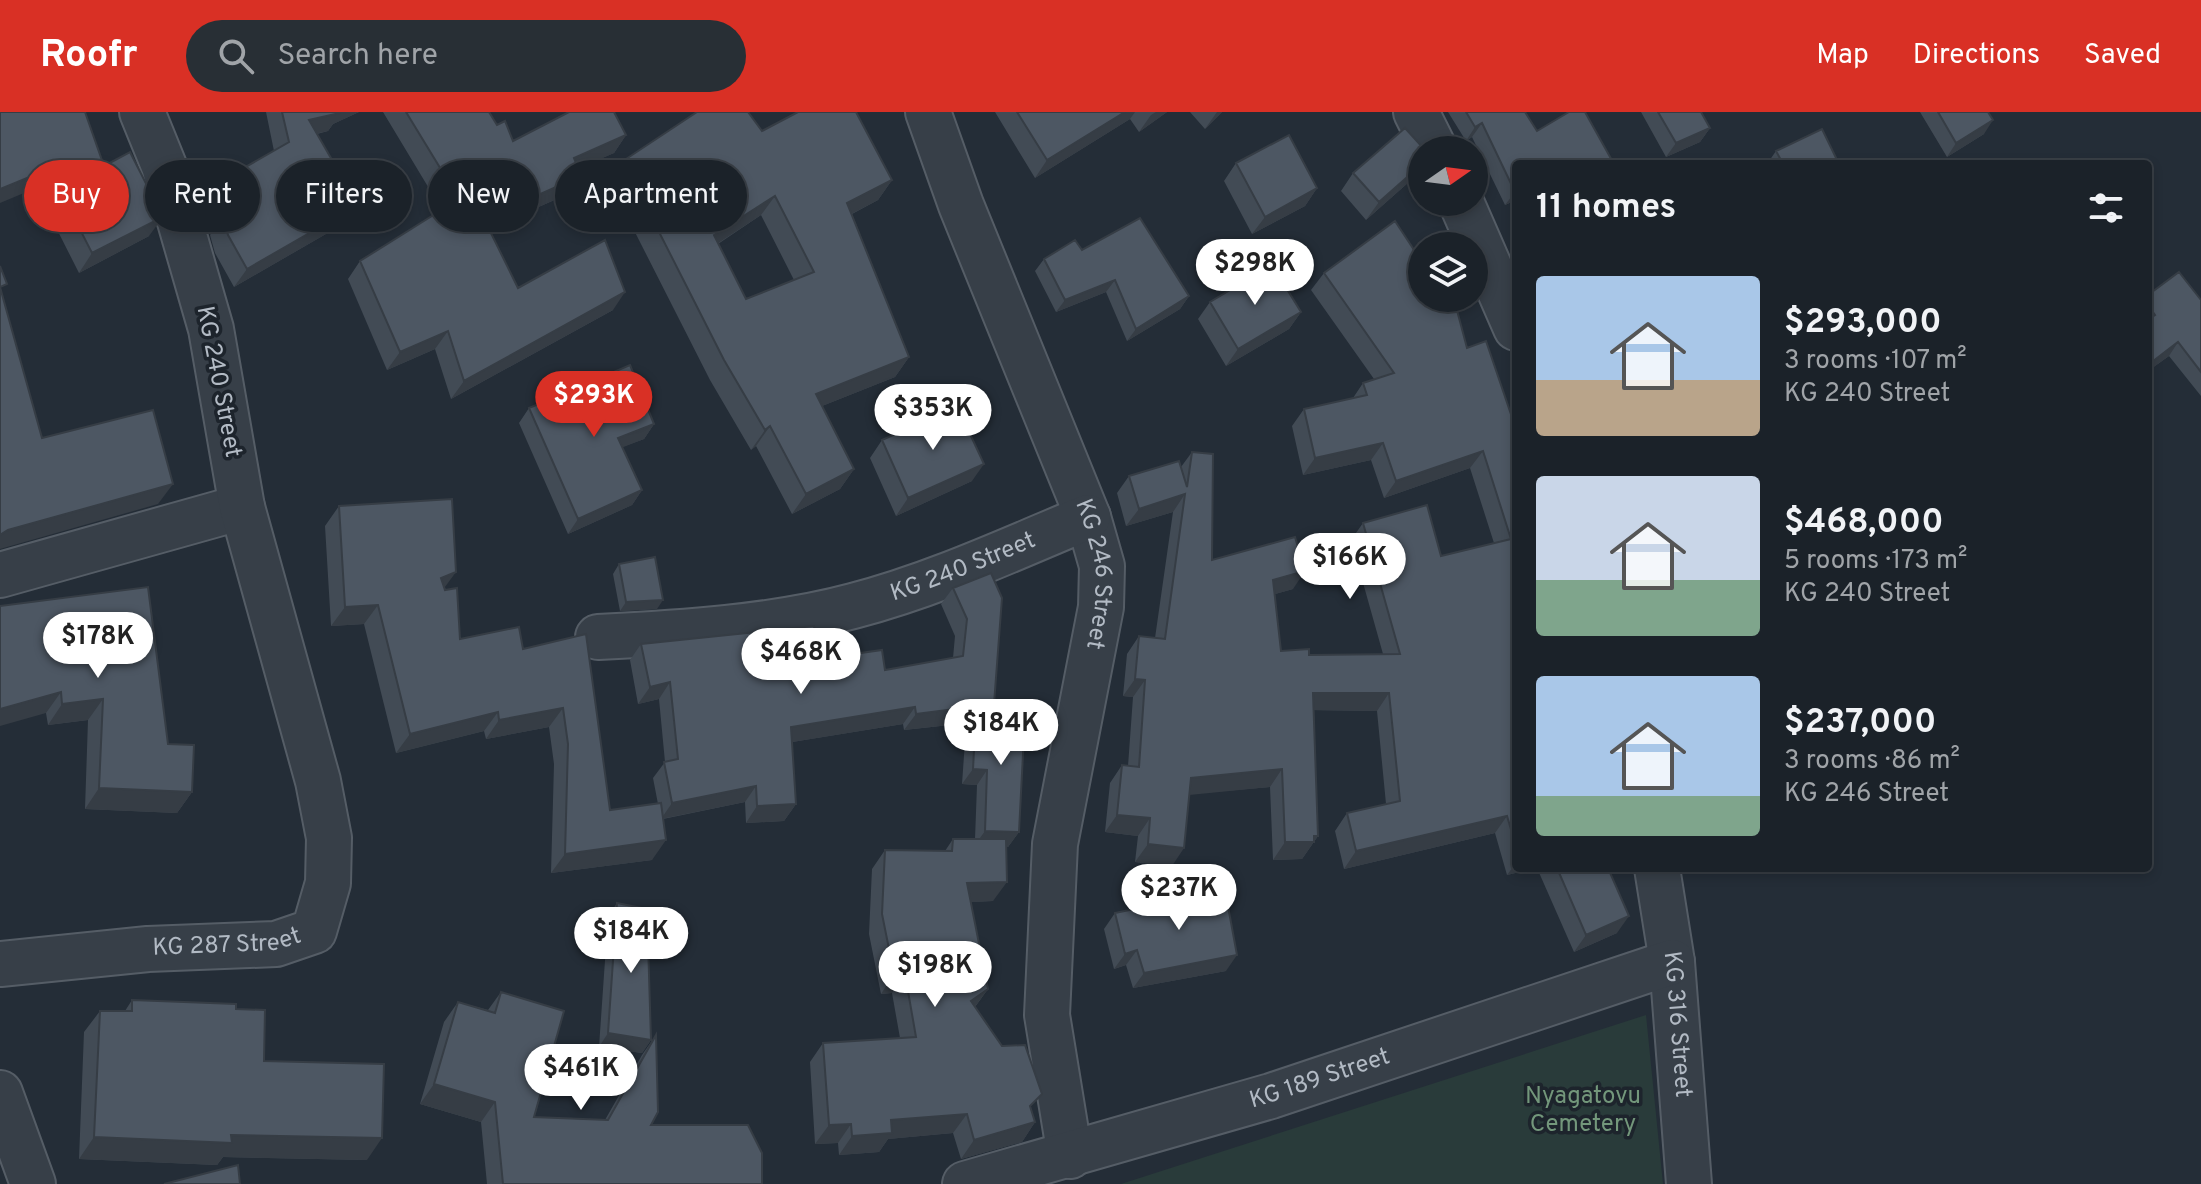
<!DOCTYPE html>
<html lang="en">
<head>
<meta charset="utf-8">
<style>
	:root { --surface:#1b2229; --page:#282f35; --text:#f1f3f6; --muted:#a0a4a8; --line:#393f46; --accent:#d93025 }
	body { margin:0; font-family:Overpass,sans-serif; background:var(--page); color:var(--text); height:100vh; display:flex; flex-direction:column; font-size:30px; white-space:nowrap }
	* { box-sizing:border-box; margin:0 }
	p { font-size:26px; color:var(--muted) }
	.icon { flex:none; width:44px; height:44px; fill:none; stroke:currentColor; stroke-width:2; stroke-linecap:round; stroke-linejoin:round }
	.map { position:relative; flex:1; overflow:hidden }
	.side { position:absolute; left:1512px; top:48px; width:640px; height:712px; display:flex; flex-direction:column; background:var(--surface); border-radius:8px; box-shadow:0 4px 12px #0003,0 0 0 2px var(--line) }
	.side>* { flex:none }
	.hud { position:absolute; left:24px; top:48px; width:760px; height:72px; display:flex; gap:16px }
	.needle { width:52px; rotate:76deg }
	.fabs { position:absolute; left:1408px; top:24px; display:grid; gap:16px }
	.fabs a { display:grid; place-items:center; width:80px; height:80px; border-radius:50%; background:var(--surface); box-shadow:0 4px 12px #0003,0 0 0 2px var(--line); font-size:40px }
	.price { position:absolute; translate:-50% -68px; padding:0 18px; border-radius:28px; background:#fff; color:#222; font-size:26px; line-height:52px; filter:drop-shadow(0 2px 4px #0008) }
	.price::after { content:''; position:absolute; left:50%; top:48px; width:24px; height:18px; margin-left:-12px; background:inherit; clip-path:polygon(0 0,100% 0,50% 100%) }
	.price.active { background:var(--accent); color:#fff }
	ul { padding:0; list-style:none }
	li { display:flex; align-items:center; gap:24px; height:200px; padding:0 24px }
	li span { display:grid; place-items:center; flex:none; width:224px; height:160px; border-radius:8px; color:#555 }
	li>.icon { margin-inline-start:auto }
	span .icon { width:96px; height:96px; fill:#fffc; stroke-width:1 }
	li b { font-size:34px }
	h2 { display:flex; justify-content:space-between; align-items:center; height:96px; padding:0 24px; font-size:34px }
	.pill { padding:0 28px; border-radius:36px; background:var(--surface); box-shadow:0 4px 12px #0003,0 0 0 2px var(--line); font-size:28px; line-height:72px }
	.pill.active { background:var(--accent); color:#fff }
	header { display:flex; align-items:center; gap:48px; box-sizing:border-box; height:112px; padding:0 40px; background:var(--accent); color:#fff }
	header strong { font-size:38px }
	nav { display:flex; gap:44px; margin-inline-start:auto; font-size:28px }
	.search { width:560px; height:72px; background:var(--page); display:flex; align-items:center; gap:20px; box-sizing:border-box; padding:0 28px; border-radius:44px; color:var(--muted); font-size:30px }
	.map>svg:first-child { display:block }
</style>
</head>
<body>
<header>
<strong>Roofr</strong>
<div class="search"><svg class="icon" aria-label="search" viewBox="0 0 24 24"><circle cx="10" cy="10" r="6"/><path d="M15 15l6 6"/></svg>Search here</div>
<nav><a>Map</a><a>Directions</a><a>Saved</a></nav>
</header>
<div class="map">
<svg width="2201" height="1072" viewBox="0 0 2201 1072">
	<rect width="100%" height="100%" fill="#242d37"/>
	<path fill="#293b3a" d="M1646,903l17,169h-542z"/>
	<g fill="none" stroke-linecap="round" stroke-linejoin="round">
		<g stroke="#555d66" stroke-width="48">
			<g id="minor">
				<path id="s1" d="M928,0l33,93 127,312 14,49 -1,41 -46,237 -8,171 23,141"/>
				<path d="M1416,0l19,38"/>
				<path d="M1461,90l55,126"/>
				<path d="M0,463l242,-68"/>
				<path id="s2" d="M598,525c81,-4 177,-10 255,-31 81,-21 158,-57 235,-89"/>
				<path id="s3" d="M1657,756l15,94 17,222"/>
				<path id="s4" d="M0,852l148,-15 128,-5 38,-13 14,-48 1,-45 -11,-57 -76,-274 -31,-178 -47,-163 -22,-54"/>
				<path d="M0,981l33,91"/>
				<path id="s5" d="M965,1072l306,-88 401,-134"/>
			</g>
		</g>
		<use href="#minor" stroke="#373f48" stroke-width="44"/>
	</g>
	<path fill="#424b55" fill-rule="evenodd" d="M0,0l104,54 45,70 -70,37 -43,-85z
		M266,0h93l-26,12 -5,7 -11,3 28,89 -111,64 -19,-34 -5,-18 9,-13 -9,-24 13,-18 51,-29z
		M383,0h106l8,13 16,16 113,-6 -12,18 -36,15 -10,26 -79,35 29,59 95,22 -162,89 -16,-50 -48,21 -39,-91 12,-18 82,-51z
		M995,0h172l-28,20 -9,-13 -95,59z
		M1190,0h32l-17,17z
		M1448,0h77l12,19 -21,33v36l-11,5 -33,-68 -6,4z
		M1641,0h60l9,16 -10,14 -34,15z
		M1920,0h68l-4,22 -37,23z
		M762,19l130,49 -14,20 -26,14 57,143 -14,20 -73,29 32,63 -14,20 -48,25 -36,-68 -5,4 -41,-70 -101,-199 14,-20zM761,103l33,65 -48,19 -28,-55z
		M1422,38v18l-4,6 -52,46 -25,-29 12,-18z
		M1776,39l63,13h-72z
		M1236,51l81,25 -12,18 -53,28 -28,-53z
		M1082,138l107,46 -9,13 -53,32 -21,-49 -50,20 -21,-41 9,-12z
		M1324,161l143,75 49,81v439h20l-29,7 -12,-42 -151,36 -9,-38 12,-18 39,-9 -9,-93 -63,-1 4,126 -16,23 -29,1 -3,-73 -80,7 -18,72 -37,-4 3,-26 -33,-4 5,-49 12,-18 6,1 5,-69 -10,-1 4,-42 12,-18 16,2 18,-126 -47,14 -9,-33 12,-17 52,-9 11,-15 20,108 81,29 -18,5 6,57 28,4 74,-1 -32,-114 12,-17 78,33 53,-13 -24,-75 -86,30 -13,-38 -68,15 -11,-49 12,-17 49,-11 10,-15 11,-4 -63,-89z
		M2148,183l53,5v96l-32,-40 -21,15z
		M1210,190l91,10 -12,17 -63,37 -28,-47z
		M529,296l125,16 -10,15 -22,8 20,43 -10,15 -64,29 -49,-111z
		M882,328l90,41 -76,35 -26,-58z
		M339,394l106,82 15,51 63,10 63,-15 24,176 48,-6 -5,-26 12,-16 -6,-63 -21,5 -8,-44 11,-16 177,15 67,11 68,-12 2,-22 -14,-32 12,-16 38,-15 -3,140 31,119 -11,15 -2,-1 -13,55 -23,1 18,87 -13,18 56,102 4,13 -13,20 -61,17 -8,-26 -65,6 -9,13 -40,3 -1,-12 -23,1 -5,-82 13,-19 77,-5 -8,-45 -11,1 -12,-60 3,-65 13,-19 60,1 8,-12h22l2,-54 -15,-1 4,-57 2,-4 -64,7 -1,-6 -111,18 4,62 -12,17 -38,2 -1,-21 -82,17 -11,41 -101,13 3,-109 -5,-37 -63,12 -2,-8 -88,22 -32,-129 -33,2 -6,-100z
		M619,452l38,45 -37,2 -7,-37z
		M0,494l168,138 24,48 -15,21 -92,-4 3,-89 -40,5 -2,-12z
		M1537,756h71l9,65 -43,19z
		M617,791l34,137 -9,13 -43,-6 9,-130z
		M1115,801l111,58 -93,17 -7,-23 -12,4 -10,-40z
		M501,880l33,125 71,3 37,-65 14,-20 -5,90 111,59h-275l-6,-62 -61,-18 24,-82 14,-20 30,8z
		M132,888l104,9 28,52 103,99 -144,-3 -6,8 -138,-6 5,-127 16,-21h25z"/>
	<path fill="#363d45" d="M337,0h22l-26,12 -5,7 -32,7 13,-18z
		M1125,0h10l-5,7 -95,59 12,-18z
		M1156,0h11l-28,20 12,-17z
		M1217,0h5l-17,17z
		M1993,8l-9,14 -37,23 9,-14z
		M1482,11l-10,14 -6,4 9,-14z
		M1710,16l-10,14 -34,15 10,-14z
		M626,23l-12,18 -52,23 12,-18z
		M1422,52v4l-4,6 -52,46 13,-18z
		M49,57l-13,19 -36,15v-14z
		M581,64l-13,18 -97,43 13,-18z
		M892,68l-14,20 -44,23 13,-20z
		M1317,76l-12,18 -53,28 13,-17z
		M1516,79v9l-11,5 10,-13z
		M775,84l-14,19 -61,40 14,-20z
		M358,93l-13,18 -111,64 13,-18z
		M163,105l-14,19 -70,37 13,-20z
		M1115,168l-9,12 -50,20 9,-12z
		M625,180l-12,18 -162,89 13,-18z
		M1189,184l-9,13 -53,32 9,-12z
		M1301,200l-12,17 -63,37 12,-17z
		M448,219l-13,18 -48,21 13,-18z
		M2178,230l-9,14 -21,15v-6z
		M909,245l-14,20 -93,37 14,-20z
		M654,312l-10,15 -36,14 10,-15z
		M770,314l-14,20 -5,4 14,-20z
		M1383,331l-12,17 -68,15 12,-17z
		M1483,339l-13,17 -86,30 12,-17z
		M984,352l-12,17 -76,35 12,-18z
		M854,357l-14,20 -48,25 14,-20z
		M173,372l-15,20 -158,45v-14l8,-5z
		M642,378l-10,15 -64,29 10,-15z
		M1185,382l-12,18 -47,14 13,-17z
		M1305,459l-12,18 -32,9 12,-18z
		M456,460l-14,19 -1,-13z
		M663,488l-6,9 -37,2 6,-9z
		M378,493l-14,19 -33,2 14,-19z
		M1135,567l10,1 -12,17 -10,-1z
		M670,570l-11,17 -21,5 12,-17z
		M61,580l-15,21 -46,13v-17z
		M1313,581h76l-12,18 -76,-1z
		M103,587l-15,21 -40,5 14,-21z
		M994,592l-12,17 -6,-9 -8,11 -64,7 12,-16z
		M915,595l-12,17 -123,20 11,-17z
		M563,596l-14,19 -63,12 13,-19z
		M498,600l-14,19 -88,22 14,-19z
		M973,657l14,1 -10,15 -15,-1z
		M1282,657l-12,18 -91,9 12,-18z
		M756,674l-11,16 -84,17 11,-16z
		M99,676l93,4 -15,21 -92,-4z
		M796,692l-12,17 -38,2 11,-17z
		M1117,703l33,3 -12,18 -33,-4z
		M1507,704l-12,17 -151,36 12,-18z
		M985,719l34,1 -11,15 -33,-2z
		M1314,724h4l-16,23 -29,1 12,-18z
		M666,728l-14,20 -101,13 14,-19z
		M1148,732l36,4 -12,18 -37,-4z
		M1516,751v5h20l-29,7z
		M1007,770l-14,19 -40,2 14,-20z
		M1629,804l-12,17 -43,19 12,-17z
		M1137,838l-11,15 -12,4 11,-15z
		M1237,843l-11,16 -93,17 11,-15z
		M894,862h11l-13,19 -11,1z
		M988,877l-14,19 -3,-7z
		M608,921l43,7 -9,13 -43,-6z
		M434,972l61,18 -14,20 -61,-18z
		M967,1002l-14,19 -65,6 -9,13 -40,3 13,-19 39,-16z
		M1035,1010l-13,20 -61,17 13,-19z
		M851,1012l-13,19 -23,1 14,-19z
		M231,1023l151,3 -15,22 -144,-3 -6,8 -138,-6 15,-22z"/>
	<path fill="#4d5763" stroke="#363d45" stroke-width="2" fill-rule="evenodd" d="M0,0h85l19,54 26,-14 33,65 -71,36 -43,-84 -49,20z
		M282,0h58v1l-31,7 49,85 -111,64 -19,-34 -6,-18 12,-6 -11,-31 66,-38z
		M406,0h83l8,13 8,-4 8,20 56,-29h45l12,23 -52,23 7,18 -97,43 34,69 87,-48 20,52 -161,89 -16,-50 -48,21 -40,-91 99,-62z
		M697,0h51l14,19 36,-19h58l36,68 -45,23 62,154 -93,37 38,75 -48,25 -36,-68 -5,4 -41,-70 -101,-199zM775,84l39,76 -68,27 -32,-64z
		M1017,0h108l-78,48z
		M1466,0h59l12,19 32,-19h16l29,52h-98v27l-1,1 -33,-69 -7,4z
		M1658,0h43l9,16 -34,15z
		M1938,0h50l5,8 -37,23z
		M1405,16l20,22h-3v14l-43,38 -26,-29z
		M1822,17l17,35h-56l-7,-13z
		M1289,23l28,53 -52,29 -29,-54z
		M1140,106l49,78 -53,33 -21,-49 -50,20 -21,-41 31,-19 7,10z
		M1395,109l27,41v36h24l2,3 6,-2 13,49 19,-7 30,88v417l-9,-30 -151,35 -9,-38 53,-12 -11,-108h-76l5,143h-4v6h-29l-3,-73 -91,9 -7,70 -36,-4 2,-26 -33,-3 5,-50 17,2 6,-87 -10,-1 4,-43 26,3 20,-145 -46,15 -10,-33 50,-15 8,26 5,-35 21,2 -1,106 83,-23 10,34 -32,9 8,71 28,-2v6l91,-1 -37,-131 64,-18 14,51 70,-17 -28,-88 -87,30 -13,-38 -68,15 -11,-49 63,-14 -4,-12 31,-10 -70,-100z
		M1272,153l29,47 -63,37 -28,-47z
		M0,154l7,18 -7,3 42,151 111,-28 20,74 -165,46 -8,5z
		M2179,160l22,28v72l-23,-30 -30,23v-45l7,-5 -7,-10v-10z
		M630,253l24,59 -36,14 24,52 -64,29 -49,-111z
		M957,294l27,58 -76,34 -26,-58z
		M452,387l4,73 -15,6 4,12 12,-2 3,51 59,-12 4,22 63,-15 24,176 51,-7 5,37 -101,14 3,-110 -5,-36 -64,12 -1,-8 -88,22 -32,-129 -33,2 -6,-101z
		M655,445l8,43 -37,2 -7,-38z
		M991,461l11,25 -8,106 -78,10 -1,-7 -124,20 5,77 -39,2 -1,-20 -84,17 -8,-41 14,-3 -8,-77 -20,5 -9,-43 173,-18 4,33 64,-9 3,20 78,-14 4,-37 -14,-31z
		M148,475l20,157 26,1 -2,47 -93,-4 4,-89 -41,5 -1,-12 -61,17v-103z
		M976,600l49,3 -6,117 -34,-1 2,-61 -14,-1z
		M953,727h53l1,43 -40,1 21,106 -17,12 31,45 23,-1 17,49 -12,12 5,16 -61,18 -7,-26 -76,6 1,13 -40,3 -1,-12 -22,1 -6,-82 93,-6 -11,-63h-11l-12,-60 3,-64 67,1z
		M1557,756h51l21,48 -43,19z
		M1225,778l12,65 -93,18 -7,-23 -12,4 -10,-41z
		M617,791l30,6 4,131 -43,-7z
		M501,880l63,19 -30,106 74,3 48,-85 2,77 -7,13h97l14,28v31h-259l-8,-82 -61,-18 24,-82 37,11z
		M132,888l104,4v5l29,1 -1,51 120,3 -2,74 -151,-3 1,8 -138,-6 6,-126h32z
		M238,1053l2,19h-76z"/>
	<g text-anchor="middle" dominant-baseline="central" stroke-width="7" stroke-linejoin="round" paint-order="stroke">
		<g font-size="24" fill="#b2bac4" stroke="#1d242c">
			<text transform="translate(218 270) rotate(79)">KG 240 Street</text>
			<text stroke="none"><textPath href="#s2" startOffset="374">KG 240 Street</textPath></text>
			<text stroke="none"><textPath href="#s1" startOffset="494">KG 246 Street</textPath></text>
			<text stroke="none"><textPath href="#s4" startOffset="228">KG 287 Street</textPath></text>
			<text stroke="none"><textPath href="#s3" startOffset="158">KG 316 Street</textPath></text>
			<text stroke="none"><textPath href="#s5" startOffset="370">KG 189 Street</textPath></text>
		</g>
		<g font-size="24" fill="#73977b" stroke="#1d242c">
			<text x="1583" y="985">Nyagatovu<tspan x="1583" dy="28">Cemetery</tspan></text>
		</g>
	</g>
</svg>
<div class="fabs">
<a><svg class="needle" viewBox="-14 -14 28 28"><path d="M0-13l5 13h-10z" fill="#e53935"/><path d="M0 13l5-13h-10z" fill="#a0a4a8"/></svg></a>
<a><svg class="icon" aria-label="layers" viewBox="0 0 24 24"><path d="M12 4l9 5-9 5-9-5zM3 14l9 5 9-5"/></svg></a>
</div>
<b class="price" style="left:1255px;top:195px">$298K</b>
<b class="price active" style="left:594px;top:327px">$293K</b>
<b class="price" style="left:933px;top:340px">$353K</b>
<b class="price" style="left:1350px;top:489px">$166K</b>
<b class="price" style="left:98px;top:568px">$178K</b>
<b class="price" style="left:801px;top:584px">$468K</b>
<b class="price" style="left:1001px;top:655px">$184K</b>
<b class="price" style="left:1179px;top:820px">$237K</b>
<b class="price" style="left:631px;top:863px">$184K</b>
<b class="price" style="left:935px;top:897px">$198K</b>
<b class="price" style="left:581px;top:1000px">$461K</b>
<div class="hud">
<a class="pill active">Buy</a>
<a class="pill">Rent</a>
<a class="pill">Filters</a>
<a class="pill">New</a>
<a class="pill">Apartment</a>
</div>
<section class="side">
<h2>11 homes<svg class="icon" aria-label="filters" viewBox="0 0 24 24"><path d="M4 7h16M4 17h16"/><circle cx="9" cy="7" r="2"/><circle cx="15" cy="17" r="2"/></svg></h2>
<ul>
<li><span style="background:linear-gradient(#a9c7e8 65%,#b9a48a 0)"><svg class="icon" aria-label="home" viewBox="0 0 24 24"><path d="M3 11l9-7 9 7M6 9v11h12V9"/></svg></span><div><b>$293,000</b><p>3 rooms · 107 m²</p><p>KG 240 Street</p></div></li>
<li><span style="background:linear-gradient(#c9d6e8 65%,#7fa58c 0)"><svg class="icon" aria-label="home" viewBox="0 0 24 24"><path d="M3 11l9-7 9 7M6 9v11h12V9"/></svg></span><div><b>$468,000</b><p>5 rooms · 173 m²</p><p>KG 240 Street</p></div></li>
<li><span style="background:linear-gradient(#a9c7e8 75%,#7fa58c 0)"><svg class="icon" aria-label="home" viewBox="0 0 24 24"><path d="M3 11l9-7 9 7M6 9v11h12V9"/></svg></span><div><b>$237,000</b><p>3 rooms · 86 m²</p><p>KG 246 Street</p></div></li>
</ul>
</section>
</div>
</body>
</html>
